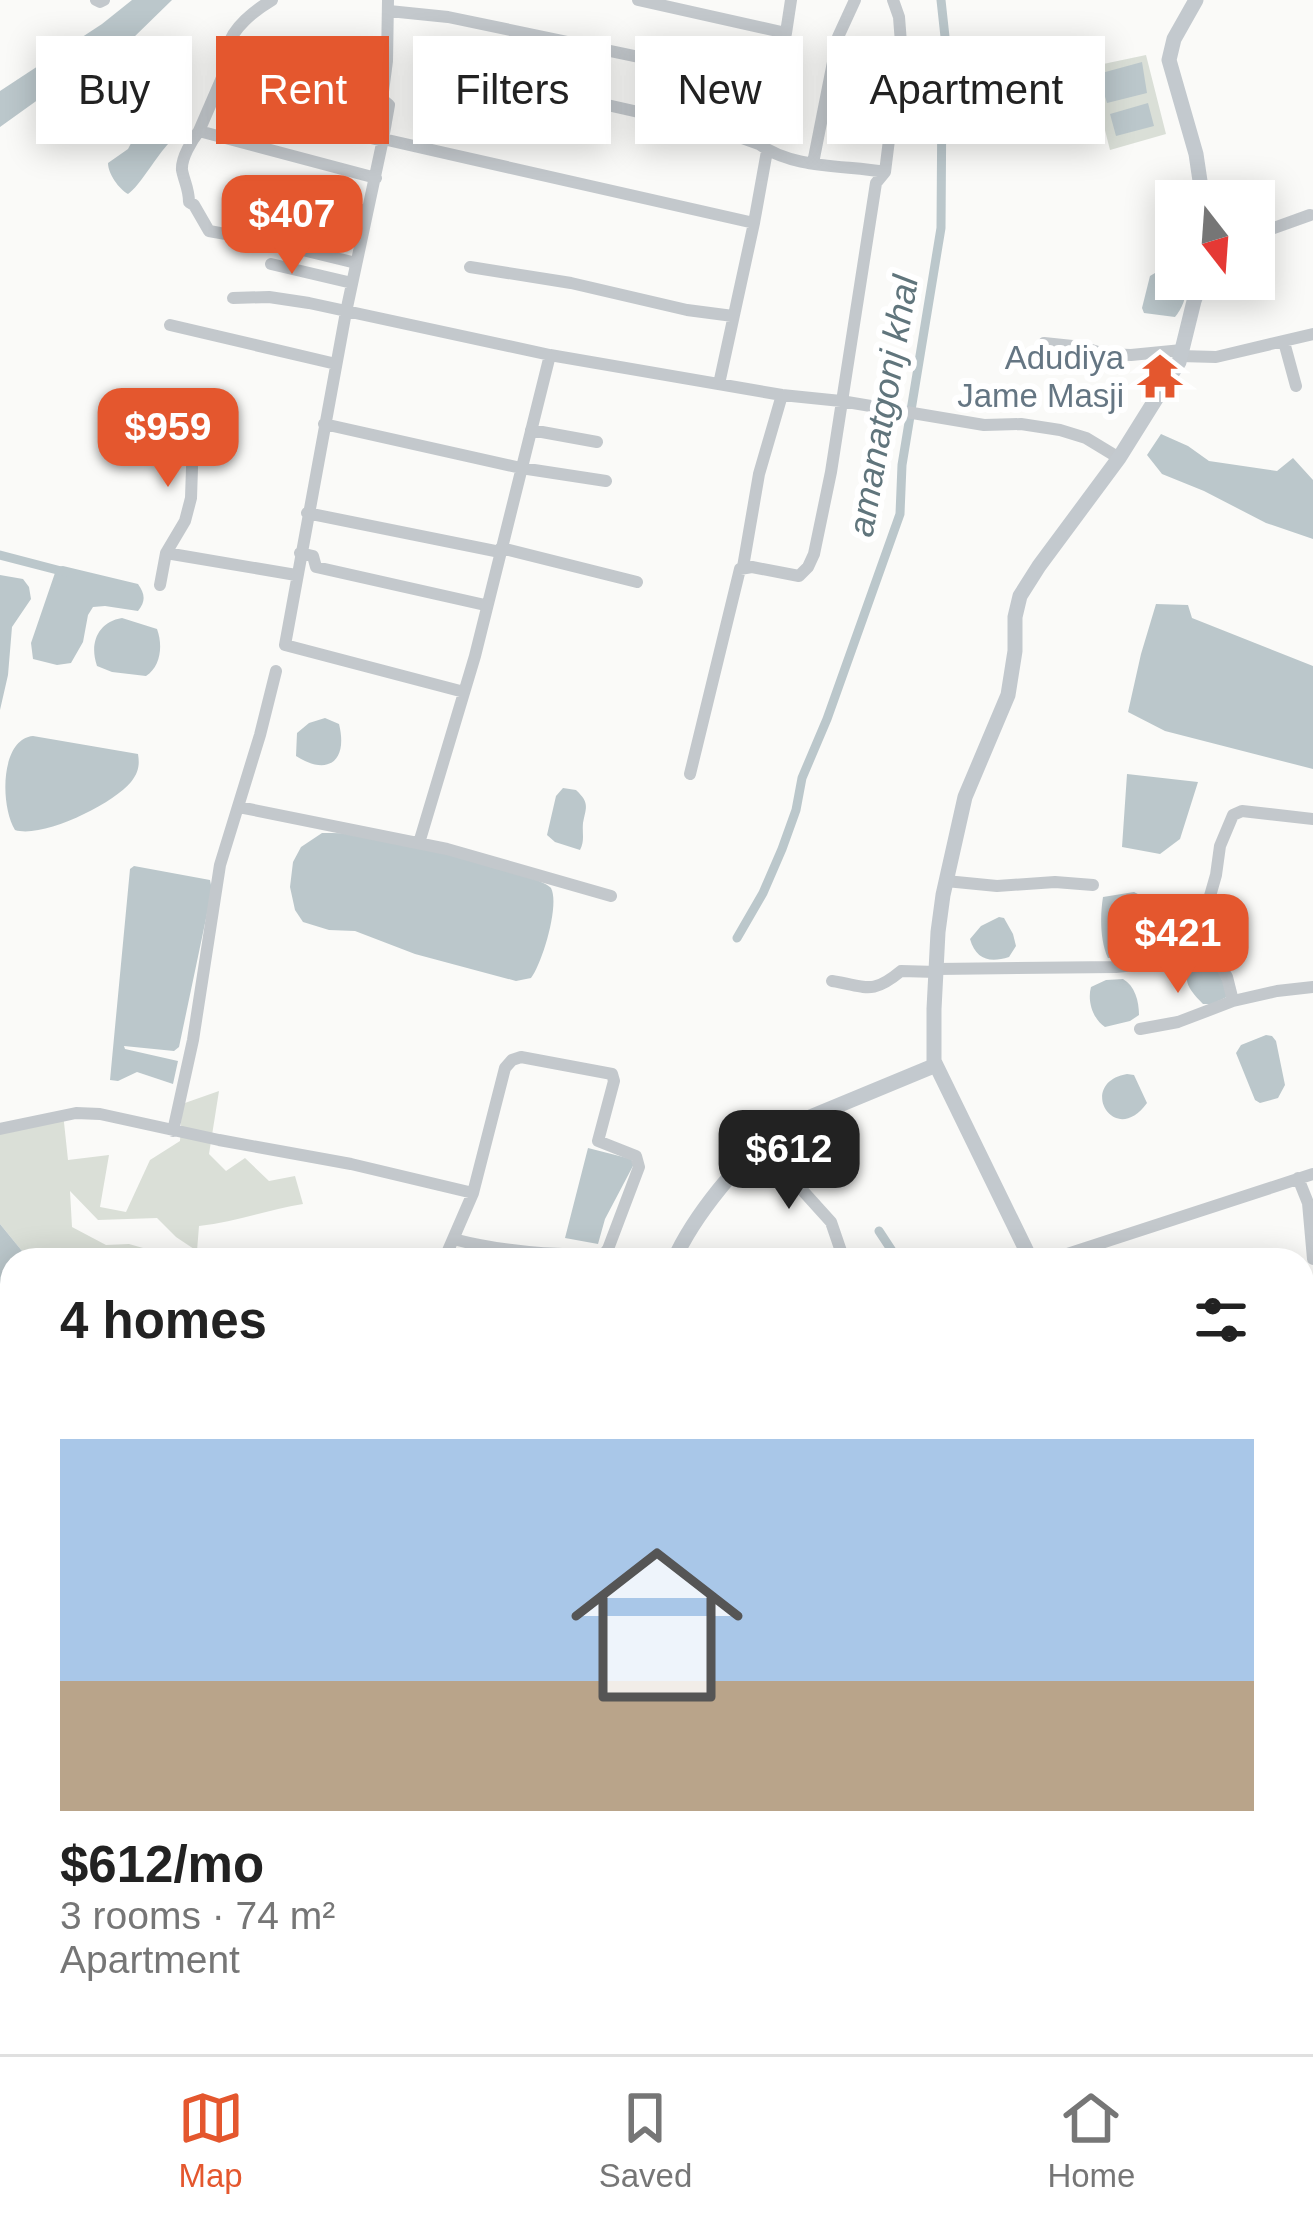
<!DOCTYPE html>
<html lang="en">
<head>
<meta charset="utf-8">
<style>
	:root { --surface:#fff; --page:#f6f6f6; --text:#222; --muted:#767676; --line:#e0e0e0; --accent:#e4572e }
	body { margin:0; font-family:Helvetica,sans-serif; background:var(--page); color:var(--text); height:100vh; display:flex; flex-direction:column; font-size:45px; white-space:nowrap }
	* { box-sizing:border-box; margin:0 }
	p { font-size:39px; color:var(--muted) }
	.icon { flex:none; width:66px; height:66px; fill:none; stroke:currentColor; stroke-width:2; stroke-linecap:round; stroke-linejoin:round }
	.map { position:relative; flex:1; overflow:hidden }
	.panel { position:absolute; left:0px; top:1248px; width:1314px; height:807px; display:flex; flex-direction:column; background:var(--surface); border-radius:36px 36px 0 0; box-shadow:0 6px 30px #0003 }
	.panel>* { flex:none }
	.guide { position:absolute; left:36px; top:36px; width:1242px; height:108px; display:flex; gap:24px }
	.needle { width:78px; rotate:163deg }
	.tools { position:absolute; left:1155px; top:180px; display:grid; gap:24px }
	.tools a { display:grid; place-items:center; width:120px; height:120px; border-radius:0px; background:var(--surface); box-shadow:0 6px 30px #0003; font-size:60px }
	.price { position:absolute; translate:-50% -102px; padding:0 27px; border-radius:24px; background:var(--accent); color:#fff; font-size:39px; line-height:78px; filter:drop-shadow(0 3px 6px #0008) }
	.price::after { content:''; position:absolute; left:50%; top:72px; width:36px; height:27px; margin-left:-18px; background:inherit; clip-path:polygon(0 0,100% 0,50% 100%) }
	.price.active { background:#222; color:#fff }
	ul { padding:0; list-style:none }
	li { display:grid; align-content:center; gap:24px; height:636px; padding:0 60px }
	li span { display:grid; place-items:center; height:372px; border-radius:0px; color:#555 }
	li>.icon { margin-inline-start:auto }
	span .icon { width:216px; height:216px; fill:#fffc; stroke-width:1 }
	li b { font-size:51px }
	h2 { display:flex; justify-content:space-between; align-items:center; height:144px; padding:0 60px; font-size:51px }
	.pill { padding:0 42px; border-radius:0px; background:var(--surface); box-shadow:0 6px 30px #0003; font-size:42px; line-height:108px }
	.pill.active { background:var(--accent); color:#fff }
	.tabs { display:flex; justify-content:space-around; align-items:center; height:168px; border-top:3px solid var(--line); background:var(--surface); font-size:33px; color:var(--muted) }
	.tabs a { display:grid; justify-items:center; gap:6px }
	.tabs .active { color:var(--accent) }
	.map>svg:first-child { display:block }
</style>
</head>
<body>
<div class="map">
<svg width="1313" height="2054" viewBox="0 0 1313 2054">
	<rect width="100%" height="100%" fill="#fafaf8"/>
	<path fill="#dadfd7" d="M1146,55l20,79 -56,16 -21,-83z
		M219,1091l-10,63 17,17 19,-13 24,23 26,-5 8,28c-36,6 -68,18 -104,22l-2,25 -21,-14 -19,-19 -59,2 -28,-29 2,36 34,18 23,-1 28,8 10,8h-129l-16,-9 -22,-27v-95l63,-16 5,47 41,-5 -9,52 26,5 24,-52 30,-19 2,-37z"/>
	<path fill="#bbc7cb" d="M132,0h40l-41,40 -39,21 -92,66v-36l102,-67z
		M1142,62l5,31 -40,10 -9,-29z
		M1087,88l11,35 -17,14 -4,-23h-6l-6,10 -7,-3 5,-25z
		M1148,103l6,23 -38,10 -6,-22z
		M151,115l18,20 1,7c-14,14 -30,44 -42,52 -9,-5 -20,-20 -20,-31l20,-14 13,-25z
		M1176,268v11h10c3,12 -3,29 -11,38l-31,-4 -2,-5 8,-32 10,-6z
		M1161,434l27,12 21,15 68,10 16,-13 20,22v59l-47,-16 -62,-32 -42,-17 -15,-19z
		M63,566l75,18c7,10 8,17 0,27l-33,-5 -12,1 -5,8 -5,27 -12,21 -14,2 -24,-6 -2,-16 26,-76z
		M0,575l23,4 6,8 2,12 -19,28 -4,48 -8,35z
		M1156,604l32,1 4,13 121,48v103l-148,-38 -37,-19 13,-58z
		M122,618l35,11c6,16 4,37 -11,47l-34,-4 -15,-6c-8,-23 1,-44 25,-48z
		M325,718l14,6c9,36 -10,53 -43,32l1,-23 12,-10z
		M33,736l105,18c2,12 0,19 -7,28 -18,22 -89,57 -116,48 -15,-24 -15,-91 18,-94z
		M1127,774l71,8 -18,57 -20,15 -38,-7z
		M563,788l13,2c14,13 10,17 7,33 -1,11 2,17 -3,27l-25,-8 -8,-7 9,-39z
		M322,833c13,0 25,0 38,2 25,4 182,39 191,53 9,17 -9,76 -20,90l-15,3 -101,-27 -60,-23 -26,-1 -26,-8 -8,-12 -5,-23 3,-25 8,-15z
		M134,866l76,14 2,10 -33,157 -5,4 -50,-5 1,3 53,12 -5,23 -36,-12 -19,9 -8,-1 20,-211z
		M1134,892l12,6v32l-9,10 -6,15 -23,3c-8,-17 -8,-42 -5,-61z
		M999,917l5,1 9,16 3,12 -7,11c-19,6 -33,3 -39,-18l11,-13z
		M1193,964l23,2 13,30 -17,8h-9c-12,-12 -24,-25 -10,-40z
		M1123,979c12,7 16,22 16,36l-9,6 -25,6c-12,-8 -18,-26 -14,-40l15,-7z
		M1266,1035l6,1 4,5 9,44 -7,13 -18,5 -5,-3 -19,-47 5,-8z
		M1127,1074l7,1 13,28c-33,46 -71,-20 -20,-29z
		M588,1148l43,11 3,5 -29,55 -7,25 -33,-6z
		M0,1224l22,27 15,9h-25v783h711v9l7,2h-730z"/>
	<g fill="none" stroke-linecap="round" stroke-linejoin="round">
		<path stroke="#bbc7cb" stroke-width="9" d="M0,555l65,17
			M737,938l26,-45 19,-44 14,-39 6,-32 25,-59 73,-205 2,-49 39,-237 1,-141 4,-41 -5,-46
			M879,1231l19,29
			M1007,2054l5,-11"/>
		<path stroke="#60757c" stroke-width="3" stroke-dasharray="15 12" stroke-linecap="butt" d="M0,1428l12,1
			M0,1796l12,14
			M210,2043l9,11"/>
		<path stroke="#c3c8cc" stroke-width="12" d="M96,0l4,2 4,-2
			M272,0c-17,10 -40,28 -44,47l6,3 -35,81 177,47
			M638,0l148,33
			M791,0l-5,33 -27,111c34,25 86,21 126,28
			M389,11l59,6 325,68
			M234,50l75,29 73,20
			M463,69l122,31 138,31 36,13
			M218,90l89,32 76,19
			M199,131c-7,9 -18,27 -17,39 2,11 7,19 7,32l5,3 15,26 61,11 86,21
			M383,139l6,-34 -7,-6 5,-38 1,-61
			M813,163l25,-126 17,-37
			M334,204l33,7
			M754,223l13,-72
			M1254,235l56,-20
			M271,264l81,19
			M470,267l101,16 116,27 46,6
			M233,298l36,-1 40,6 241,52 232,40 59,6 143,24 37,-1 39,6 26,8 33,20
			M170,325l166,39
			M1284,342l12,44
			M1044,343l38,4 22,7 27,1 51,-5
			M1180,356l36,1 97,-23
			M324,424l197,44 85,13
			M531,430l66,12
			M307,513l193,39
			M501,548l136,34
			M166,553l130,22
			M300,553l13,3 3,11 169,38
			M743,567l16,-93 23,-79
			M160,585l6,-32 19,-32 6,-23 2,-60 14,-9
			M464,692l-179,-47 61,-333 37,-173 371,84 -35,161
			M690,774l50,-205 12,-2 47,9 9,-9 6,-13 17,-82 45,-289 9,-11 16,-129 -2,-26 -6,-17
			M239,807l208,42 164,47
			M419,843l56,-187 75,-301
			M946,881l51,5 58,-4 38,3
			M937,969l179,-2 76,-8 24,-84 4,-29 13,-31 9,-4 71,8
			M832,981c34,5 39,15 69,-10l36,1
			M1233,1001l44,-10 36,-4
			M1140,1029l38,-7 55,-21 -6,-24 -7,-12 -28,-6
			M0,1129l76,-16 24,1 119,26 132,24 122,29
			M173,1131l20,-91 27,-175 40,-130 16,-64
			M756,1150l47,41 28,31 13,38
			M1298,1178l10,25 5,56
			M444,1260l29,-67 32,-125 7,-8 9,-3 91,17 2,7 -16,60 38,15 3,11 -31,82 -4,5c-53,2 -100,-2 -151,-15
			M1049,1260l264,-86
			M1302,1497h11
			M1302,1836l11,-3
			M914,2054l5,-11"/>
		<path stroke="#c3c9ce" stroke-width="15" d="M1196,0l-22,39 -5,21 27,94 7,47
			M674,1260c19,-43 67,-103 105,-130l157,-65
			M1031,1260l-97,-199v-52l4,-77 5,-37 22,-98 43,-102 7,-44v-34l5,-21 19,-30 80,-108 60,-96 15,-61 8,-22
			M1302,1850l11,19"/>
	</g>
	<defs>
		<g id="temple-bare" transform="scale(3.6)"><path d="M0-6L5-2H3V0L6.5 2.5H4V6H1.5V3h-3V6H-4V2.5H-6.5L-3 0V-2H-5Z" fill="#e4572e" stroke="#fff" stroke-width="2.5" paint-order="stroke"/></g>
	</defs>
	<g fill-rule="evenodd">
		<use href="#temple-bare" x="1160" y="376"/>
	</g>
	<g text-anchor="middle" dominant-baseline="central" stroke-width="12" stroke-linejoin="round" paint-order="stroke">
		<g font-size="33" fill="#657683" stroke="#fff" text-anchor="end">
			<text x="1124" y="357">Adudiya<tspan x="1124" dy="38">Jame Masji</tspan></text>
		</g>
		<g font-size="36" font-style="italic" fill="#60757c" stroke="#fff">
			<text transform="translate(883 406) rotate(-80)">amanatgonj khal</text>
		</g>
	</g>
</svg>
<div class="tools">
<a><svg class="needle" viewBox="-14 -14 28 28"><path d="M0-13l5 13h-10z" fill="#e53935"/><path d="M0 13l5-13h-10z" fill="#767676"/></svg></a>
</div>
<b class="price" style="left:292px;top:277px">$407</b>
<b class="price" style="left:168px;top:490px">$959</b>
<b class="price" style="left:1178px;top:996px">$421</b>
<b class="price active" style="left:789px;top:1212px">$612</b>
<div class="guide">
<a class="pill">Buy</a>
<a class="pill active">Rent</a>
<a class="pill">Filters</a>
<a class="pill">New</a>
<a class="pill">Apartment</a>
</div>
<section class="panel">
<h2>4 homes<svg class="icon" aria-label="filters" viewBox="0 0 24 24"><path d="M4 7h16M4 17h16"/><circle cx="9" cy="7" r="2"/><circle cx="15" cy="17" r="2"/></svg></h2>
<ul>
<li><span style="background:linear-gradient(#a9c7e8 65%,#b9a48a 0)"><svg class="icon" aria-label="home" viewBox="0 0 24 24"><path d="M3 11l9-7 9 7M6 9v11h12V9"/></svg></span><div><b>$612/mo</b><p>3 rooms · 74 m²</p><p>Apartment</p></div></li>
</ul>
</section>
</div>
<nav class="tabs">
<a class="active"><svg class="icon" aria-label="map" viewBox="0 0 24 24"><path d="M3 6l6-2 6 2 6-2v14l-6 2-6-2-6 2zM9 4v14M15 6v14"/></svg>Map</a>
<a><svg class="icon" aria-label="saved" viewBox="0 0 24 24"><path d="M7 4h10v16l-5-4-5 4z"/></svg>Saved</a>
<a><svg class="icon" aria-label="home" viewBox="0 0 24 24"><path d="M3 11l9-7 9 7M6 9v11h12V9"/></svg>Home</a>
</nav>
</body>
</html>
